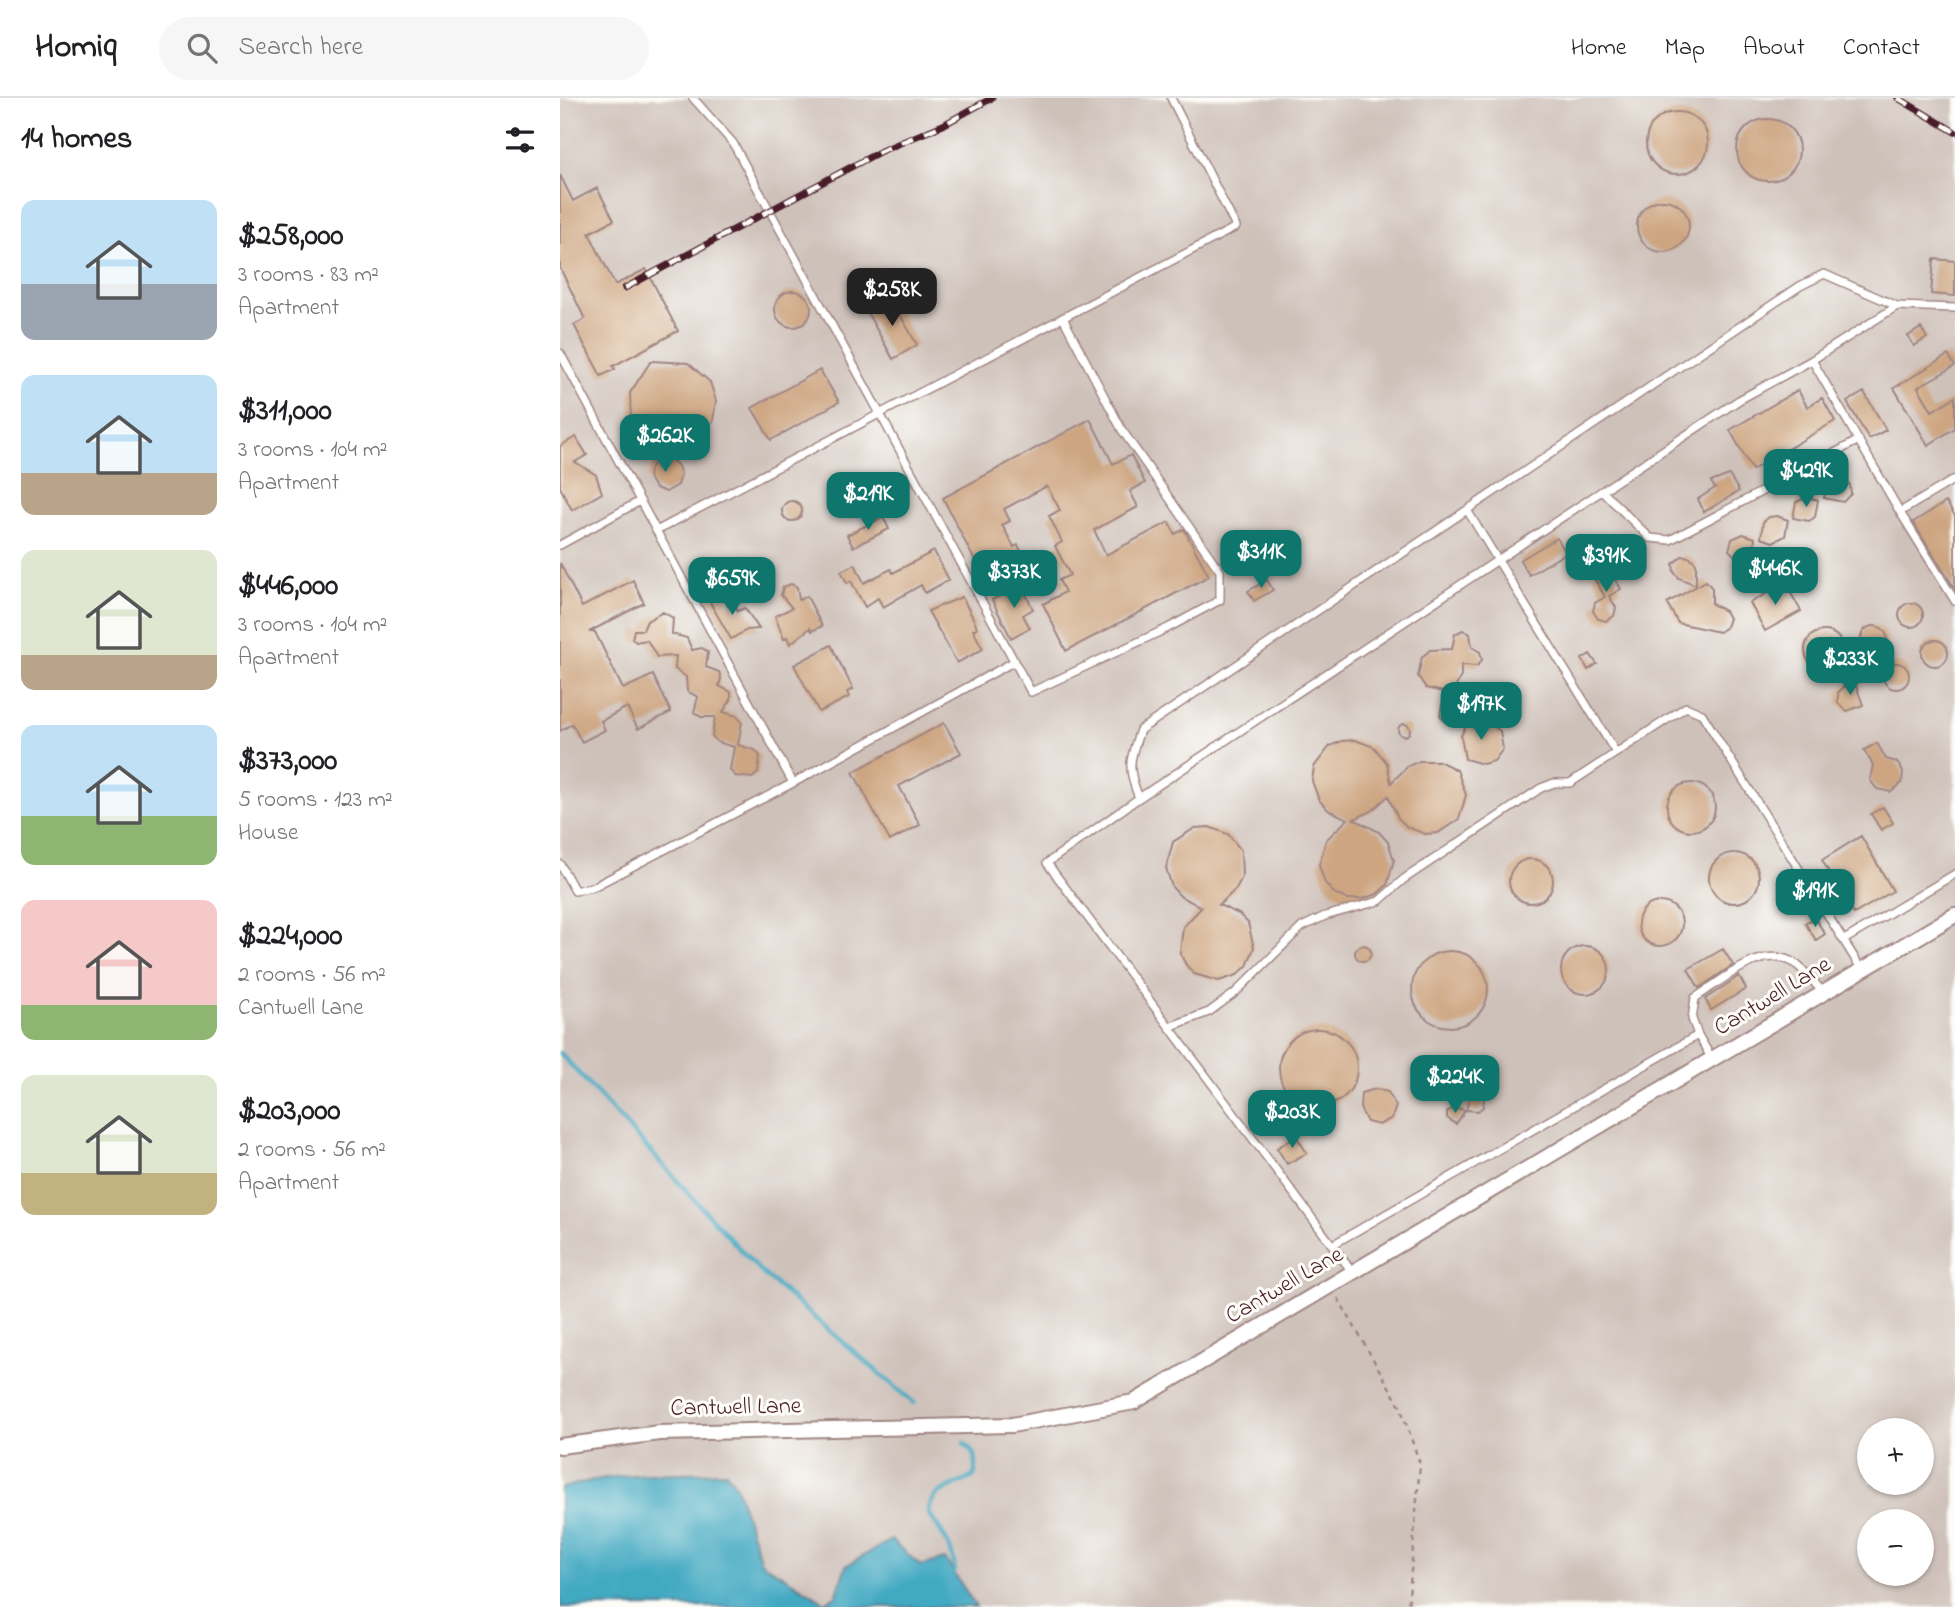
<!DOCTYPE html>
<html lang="en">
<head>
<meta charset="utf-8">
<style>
	:root { --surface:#fff; --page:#f6f6f6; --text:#202124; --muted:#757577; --line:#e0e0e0; --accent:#0f766e }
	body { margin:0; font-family:"Indie Flower",sans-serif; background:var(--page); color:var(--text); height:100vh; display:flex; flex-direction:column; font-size:26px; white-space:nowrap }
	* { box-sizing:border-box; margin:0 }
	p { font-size:23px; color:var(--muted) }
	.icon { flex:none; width:38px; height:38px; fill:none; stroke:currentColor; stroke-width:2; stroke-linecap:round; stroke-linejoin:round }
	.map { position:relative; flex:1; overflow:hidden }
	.details { display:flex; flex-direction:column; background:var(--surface); width:560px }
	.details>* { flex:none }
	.buttons { position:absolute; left:1297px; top:1320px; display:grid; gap:14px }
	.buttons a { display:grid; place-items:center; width:77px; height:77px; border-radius:50%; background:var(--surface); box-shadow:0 2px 5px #0004; font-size:35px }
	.price { position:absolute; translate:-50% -60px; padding:0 16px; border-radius:14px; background:var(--accent); color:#fff; font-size:23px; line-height:46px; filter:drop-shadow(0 2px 4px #0008) }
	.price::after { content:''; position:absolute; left:50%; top:42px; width:21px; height:16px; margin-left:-10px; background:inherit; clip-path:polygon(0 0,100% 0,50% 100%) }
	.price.active { background:#222; color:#fff }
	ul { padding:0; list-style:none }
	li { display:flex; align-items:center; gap:21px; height:175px; padding:0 21px }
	li span { display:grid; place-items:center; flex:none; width:196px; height:140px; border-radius:14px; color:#555 }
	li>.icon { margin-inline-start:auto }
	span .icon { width:84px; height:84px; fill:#fffc; stroke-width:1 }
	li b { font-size:30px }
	h2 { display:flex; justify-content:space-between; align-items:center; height:84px; padding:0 21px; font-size:30px }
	header { display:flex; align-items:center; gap:42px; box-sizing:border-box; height:98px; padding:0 35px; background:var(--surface); border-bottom:2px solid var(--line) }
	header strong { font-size:33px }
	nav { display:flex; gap:38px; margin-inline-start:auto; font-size:24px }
	.search { width:490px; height:63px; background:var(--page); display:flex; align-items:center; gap:18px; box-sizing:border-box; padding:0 24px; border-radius:38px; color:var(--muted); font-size:26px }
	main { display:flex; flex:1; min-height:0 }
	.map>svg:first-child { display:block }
</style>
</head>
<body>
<header>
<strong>Homiq</strong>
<div class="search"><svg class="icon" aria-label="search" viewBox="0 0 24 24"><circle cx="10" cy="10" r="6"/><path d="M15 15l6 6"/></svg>Search here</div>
<nav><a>Home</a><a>Map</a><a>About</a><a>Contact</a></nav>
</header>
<main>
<section class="details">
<h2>14 homes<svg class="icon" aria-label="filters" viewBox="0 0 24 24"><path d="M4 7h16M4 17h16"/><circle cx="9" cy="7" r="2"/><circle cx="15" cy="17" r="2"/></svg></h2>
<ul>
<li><span style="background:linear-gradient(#bfe0f5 60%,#9aa5b1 0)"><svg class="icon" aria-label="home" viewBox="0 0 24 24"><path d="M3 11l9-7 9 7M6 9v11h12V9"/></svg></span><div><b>$258,000</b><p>3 rooms · 83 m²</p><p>Apartment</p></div></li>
<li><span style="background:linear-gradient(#bfe0f5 70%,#b9a48a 0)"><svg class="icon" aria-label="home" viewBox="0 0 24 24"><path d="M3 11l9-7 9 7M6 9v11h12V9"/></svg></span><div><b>$311,000</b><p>3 rooms · 104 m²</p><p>Apartment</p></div></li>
<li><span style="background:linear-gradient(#dfe7d0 75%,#b9a48a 0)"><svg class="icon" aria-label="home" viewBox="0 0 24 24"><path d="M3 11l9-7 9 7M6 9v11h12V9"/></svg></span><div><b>$446,000</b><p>3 rooms · 104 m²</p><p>Apartment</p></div></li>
<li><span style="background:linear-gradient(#bfe0f5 65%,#8fb573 0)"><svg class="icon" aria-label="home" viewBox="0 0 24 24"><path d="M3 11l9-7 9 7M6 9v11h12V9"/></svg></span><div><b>$373,000</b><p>5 rooms · 123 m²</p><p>House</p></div></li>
<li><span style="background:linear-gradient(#f6c9c9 75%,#8fb573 0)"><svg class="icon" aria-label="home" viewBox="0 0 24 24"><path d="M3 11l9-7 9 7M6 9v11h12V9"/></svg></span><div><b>$224,000</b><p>2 rooms · 56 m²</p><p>Cantwell Lane</p></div></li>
<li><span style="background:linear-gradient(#dfe7d0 70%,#c2b280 0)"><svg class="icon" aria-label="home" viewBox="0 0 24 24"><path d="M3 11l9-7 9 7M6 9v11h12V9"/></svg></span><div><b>$203,000</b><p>2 rooms · 56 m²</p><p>Apartment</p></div></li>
</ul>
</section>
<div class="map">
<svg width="1395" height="1509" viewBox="0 0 1395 1509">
	<rect width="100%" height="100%" fill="#fdfcf7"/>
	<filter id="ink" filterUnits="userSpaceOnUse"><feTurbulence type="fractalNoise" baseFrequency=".0143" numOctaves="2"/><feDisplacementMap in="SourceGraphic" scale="14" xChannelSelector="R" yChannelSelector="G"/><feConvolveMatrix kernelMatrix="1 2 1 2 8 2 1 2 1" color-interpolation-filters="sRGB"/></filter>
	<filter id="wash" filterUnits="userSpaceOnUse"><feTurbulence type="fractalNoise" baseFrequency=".00686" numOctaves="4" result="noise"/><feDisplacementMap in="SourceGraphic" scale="28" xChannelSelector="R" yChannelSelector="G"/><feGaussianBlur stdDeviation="1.57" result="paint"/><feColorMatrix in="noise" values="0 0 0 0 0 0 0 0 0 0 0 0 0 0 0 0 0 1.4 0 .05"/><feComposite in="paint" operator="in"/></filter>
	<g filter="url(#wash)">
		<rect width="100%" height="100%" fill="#f6ecd8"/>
		<path fill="#cec1ba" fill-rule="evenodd" d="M0,0h1395v1509h-1395zM1309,1332h53v52h-53zM1309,1423h53v52h-53z"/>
		<path fill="#42a9c2" stroke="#466476" stroke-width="2" d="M166,1374l10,14 25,76 64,40 11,-6 10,-30 45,-26 30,26 24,-7 31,48h-416v-118c52,-18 111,-15 166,-17z"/>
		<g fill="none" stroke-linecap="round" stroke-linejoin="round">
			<path stroke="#42a9c2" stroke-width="4.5" d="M0,955l200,218 154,132
				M391,1477l4,-4c-2,-23 -13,-40 -27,-58 5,-27 25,-24 46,-37 5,-15 1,-23 -10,-33"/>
		</g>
		<g id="blocks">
			<path fill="#cda581" d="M1086 45a31 31 0 1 1 62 0a31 31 0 1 1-62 0Z
				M1177 52a31 31 0 1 1 62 0a31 31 0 1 1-62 0Z
				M0,77l13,26 24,-13 17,32 -25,13 26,52 31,-16 32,62 -65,35 2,3 -14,7 -27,-51 11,-6 -25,-51z
				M1077 128a26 26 0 1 1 52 0a26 26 0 1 1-52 0Z
				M1374,161l21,2v35l-24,-2z
				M215 211a18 18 0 1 1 36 0a18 18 0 1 1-36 0Z
				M331,200l26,47 -24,14 -26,-47z
				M1361,230l6,10 -13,8 -6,-10z
				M1388,257l7,11 -37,21 14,24 23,-14v31l-27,17 -34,-57z
				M91,263l37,2 22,19 6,19 -3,20 -13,17 -10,6 -24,7 -21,-14 -14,-20 -1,-24z
				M260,272l19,32 -68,38 -19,-32z
				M1238,292l9,17 15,-9 13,23 -83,49 -22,-40z
				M1304,294l22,38 -17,9 -22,-37z
				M530,321l23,45 18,-9 14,28 -15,8 8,16 -44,23 12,25 63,-33 6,12 9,-5 25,47 -143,75 -23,-47 22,-12 -6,-12 11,-5 -15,-29 7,-4 -13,-26 11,-6 -13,-24 -43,23 6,12 -8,4 12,22 4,-2 6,12 -24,12 6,12 -18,-1 -8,-14 -2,1 -35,-69z
				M16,339l11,18 -12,7 21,13 6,18 -30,17 -12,-23v-41z
				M106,356l12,12 3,8 -3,11 -12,7 -11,-4 -7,-12 4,-11z
				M1169,377l10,16 -35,21 -6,-13 17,-11 -4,-6z
				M1275,380l9,1 6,6 1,9 -8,8 -19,-4 2,-11z
				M1247,399l11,3 -3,17 -6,4 -16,-3 3,-16z
				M222 413a10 10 0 1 1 20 0a10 10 0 1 1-20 0Z
				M1386,404l9,14v73l-42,-67z
				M1217,418l11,4 -3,16 -12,6 -12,-4 2,-16 6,-5z
				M323,419l6,12 -36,18 -6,-12z
				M1183,436l12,4 -2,21 11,4 3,6 -3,17 -16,-6 -3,-8 1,-12 -9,-2 -8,-8 3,-11z
				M997,440l9,15 -37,22 -9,-15z
				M690,441l11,20 -20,11 -11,-20z
				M374,453l15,29 -24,13 -4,-8 -38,22 -5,-9 -13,9 -14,-26 -4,2 -6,-12 14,-7 9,19 27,-14 2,4z
				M1122,458l8,1 6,6v22l-17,-7 -5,-6 -1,-8z
				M0,465l22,44 51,-27 11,23 -55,29h6l28,57 30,-14 18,37 -33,17 -11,-22 -26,14 4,9 -23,12 -10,-18 -12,7z
				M1047,468l14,23 -12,7 7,12 -2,8 -8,5 -8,-2 -5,-8 2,-8 10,-6 -13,-22z
				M707,482l6,10 -19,11 -6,-10z
				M1146,483l6,7v16l13,7 4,7 -3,9 -7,5 -41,-9 -11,-20z
				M1225,485l16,28 -36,20 -15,-28z
				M231,486l6,3 2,13 8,-4 15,30 -10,5 -2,-3 -20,16 -3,-7 -3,2 -9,-23 17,-8 -11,-13 2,-8z
				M461,486l12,25 -10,6 7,13 -19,10 -19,-38z
				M161,494l7,14 6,-4 4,9 7,-3 14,21 -12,1 -16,9 -23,-40z
				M402,499l12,23 3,8 -4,2 10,19 -26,14 -29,-52z
				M1339 517a12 12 0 1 1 24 0a12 12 0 1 1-24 0Z
				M103,514l10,6 -1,16 15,4 5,12 10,-2 6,4 -2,15 13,5 2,6 -2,8 12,6v8l-8,12 14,4 5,6 -4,23 17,5 5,6 -2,17 -6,5 -17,-2 -5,-6 4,-23 -17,-5 -5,-6 3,-19h-14l-7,-5 4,-15 -11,-6 -1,-14 -11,-8 1,-13 -19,1 -10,-17 -11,2 -4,-3 2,-9h9l4,-9z
				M1301 541a13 13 0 1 1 26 0a13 13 0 1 1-26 0Z
				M903,532l7,4 2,13 8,5 2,8 -5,6 -16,-1v11l-9,18 -26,-6 -8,-12 4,-19 8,-7 22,-1 3,-15z
				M1245 552a19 19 0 1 1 38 0a19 19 0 1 1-38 0Z
				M1362 555a13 13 0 1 1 26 0a13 13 0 1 1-26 0Z
				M271,547l22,44 -6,3 2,5 -30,15 -25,-47z
				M1030,556l7,10 -9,6 -6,-11z
				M1323 578a13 13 0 1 1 26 0a13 13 0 1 1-26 0Z
				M1295,585l8,22 -16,6 -9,-8v-10l8,-9z
				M914,592l7,4 1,7 -18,21 -20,-1 -4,-6 2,-11z
				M909,621l19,3 12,9 3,18 -9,12 -11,3 -18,-5 -4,-23z
				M384,625l17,30 -62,33 21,39 -30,16 -37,-69z
				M838 632a6 6 0 1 1 12 0a6 6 0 1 1-12 0Z
				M782,643l13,-1 19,7 13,16 4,20 17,-17 12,-5h19l18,9 9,25 -7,24 -21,14 -13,1 -18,-7 -9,-9 -10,-22 -16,15 -18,8 25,13 9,10 6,18 -7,25 -10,9 -15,5h-16l-12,-6 -9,-10 -6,-18 7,-25 22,-21 -20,-9 -9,-10 -7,-19 2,-14 16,-21z
				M1317,645l9,16 11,3 6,10 -1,11 -11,9 -14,-3 -7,-9 3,-15 -9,-15z
				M1107 709a24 24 0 1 1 48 0a24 24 0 1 1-48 0Z
				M1323,709l10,16 -12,7 -10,-16z
				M649,729l19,7 13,16 1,27 -6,12 -17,16 20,9 9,9 6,25 -7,18 -10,9 -18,6 -25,-7 -8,-9 -6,-12 3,-26 19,-20 -21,-10 -9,-10 -6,-19 7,-26 22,-14z
				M1301,738l32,55 -39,23 -32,-54z
				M1149 780a25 25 0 1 1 50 0a25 25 0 1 1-50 0Z
				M949 783a22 22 0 1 1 44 0a22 22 0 1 1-44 0Z
				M1078 826a22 22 0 1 1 44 0a22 22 0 1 1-44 0Z
				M1255,820l10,16 -9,6 -11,-17z
				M795 855a8 8 0 1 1 16 0a8 8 0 1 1-16 0Z
				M1001 872a24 24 0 1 1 48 0a24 24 0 1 1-48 0Z
				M1163,851l10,16 -34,23 -11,-19z
				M852 891a38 38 0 1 1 76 0a38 38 0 1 1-76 0Z
				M1179,878l7,13 -35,21 -6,-11z
				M719 970a39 39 0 1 1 78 0a39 39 0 1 1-78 0Z
				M816,991l12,3 8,14 -4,12 -13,7 -12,-3 -7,-14 1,-15z
				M914,996l10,4 -1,9 -5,4 -12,-1 3,-11z
				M893,1010l12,2 -9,14 -9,-6v-6z
				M736,1038l11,17 -20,11 -10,-16z"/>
		</g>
	</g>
	<g filter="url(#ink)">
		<use href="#blocks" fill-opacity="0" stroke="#a08682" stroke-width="2"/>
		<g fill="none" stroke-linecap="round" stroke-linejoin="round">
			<g stroke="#a08682" stroke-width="10">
				<path id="lane" d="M133,0l40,45 298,549 137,-64 52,-28v-29l-98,-141 -59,-112
					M0,255l233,430 -198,103 -20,5 -15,-27
					M1252,262l85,-54
					M1042,393l48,47 20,2 189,-100
					M907,412l149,243
					M1340,414l55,89
					M96,433l580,-304 -65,-129
					M0,447l80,-44
					M233,685l222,-122
					M579,700l600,-398 73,-40 88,152 55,-33
					M1284,842l111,-66
					M609,929l40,-15 26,-19 67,-66 23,-11 54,-15 25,-22 137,-91 13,-5h16l116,-76 16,7 160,256
					M1138,937l-6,-16 3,-21c27,-17 70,-58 102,-33 10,8 18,19 27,28
					M772,1147l366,-210 14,24
					M793,1175l-306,-410 92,-65c-12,-30 -10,-37 1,-68l660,-444 24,-12 73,32 58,2"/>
			</g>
			<g stroke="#a08682" stroke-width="18">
				<path id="street" d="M0,1348l99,-13 353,-8 122,-23 821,-487"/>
			</g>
			<path stroke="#a08682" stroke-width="2.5" stroke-dasharray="5 5" stroke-linecap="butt" d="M778,1200l62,108 20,58 -12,143"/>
			<use href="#lane" stroke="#fff" stroke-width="7"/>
			<use href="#street" stroke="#fff" stroke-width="14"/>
			<g stroke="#4a1f2b" stroke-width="7">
				<path id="rail" d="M1338,0l57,34
					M65,190l256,-137 62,-26 49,-27"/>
			</g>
			<use href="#rail" stroke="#fdfcf7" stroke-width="4.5" stroke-dasharray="13" stroke-linecap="butt"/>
		</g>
	</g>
	<g text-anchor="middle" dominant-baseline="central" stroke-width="6" stroke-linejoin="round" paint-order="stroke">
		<g font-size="24" fill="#4a1f2b" stroke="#fdfcf7">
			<text transform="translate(1213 899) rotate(-31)">Cantwell Lane</text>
			<text transform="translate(725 1188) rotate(-30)">Cantwell Lane</text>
			<text transform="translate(176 1310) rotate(-1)">Cantwell Lane</text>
		</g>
	</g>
</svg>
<div class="buttons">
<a>+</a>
<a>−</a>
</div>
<b class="price active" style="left:332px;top:230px">$258K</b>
<b class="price" style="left:105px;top:376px">$262K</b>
<b class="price" style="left:1246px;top:411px">$429K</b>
<b class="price" style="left:308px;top:434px">$219K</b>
<b class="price" style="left:701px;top:492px">$311K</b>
<b class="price" style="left:1046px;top:496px">$391K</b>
<b class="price" style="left:1215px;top:509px">$446K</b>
<b class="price" style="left:454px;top:512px">$373K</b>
<b class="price" style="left:172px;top:519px">$659K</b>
<b class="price" style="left:1290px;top:599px">$233K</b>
<b class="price" style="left:921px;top:644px">$197K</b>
<b class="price" style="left:1255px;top:831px">$191K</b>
<b class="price" style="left:895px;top:1017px">$224K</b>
<b class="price" style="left:732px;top:1052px">$203K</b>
</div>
</main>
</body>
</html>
